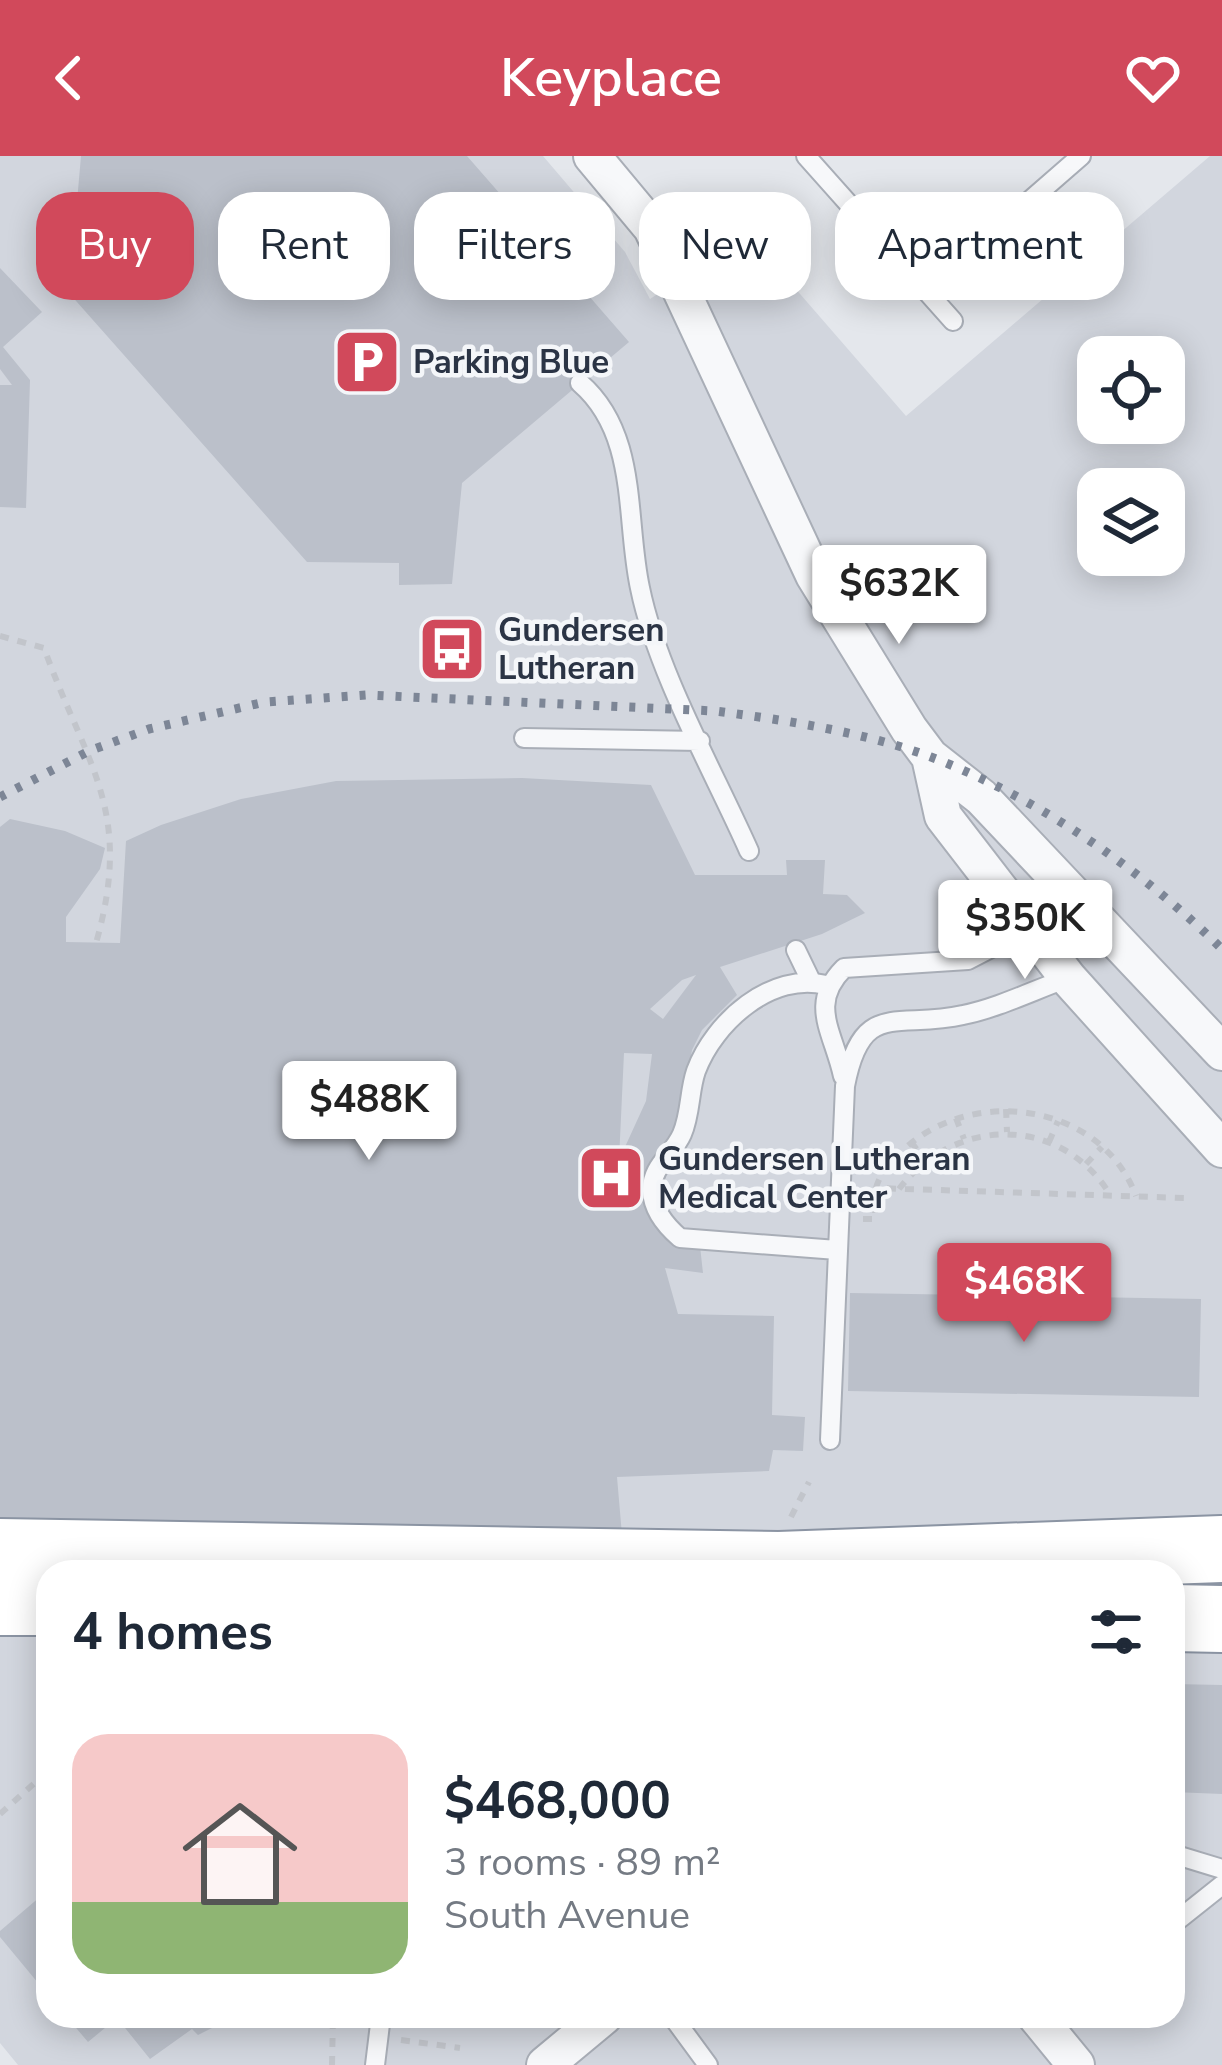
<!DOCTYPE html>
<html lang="en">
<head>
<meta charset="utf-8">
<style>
	:root { --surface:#fff; --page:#f6f6f7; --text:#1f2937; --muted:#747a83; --accent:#d1495b }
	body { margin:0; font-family:"Nunito Sans",sans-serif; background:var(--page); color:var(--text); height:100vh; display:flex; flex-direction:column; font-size:45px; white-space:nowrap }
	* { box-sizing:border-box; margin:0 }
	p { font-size:39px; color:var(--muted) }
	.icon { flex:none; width:66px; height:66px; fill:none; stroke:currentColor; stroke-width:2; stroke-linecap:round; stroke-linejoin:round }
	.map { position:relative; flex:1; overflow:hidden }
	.details { position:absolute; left:36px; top:1404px; width:1149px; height:468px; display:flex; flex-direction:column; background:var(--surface); border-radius:36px; box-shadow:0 6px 30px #0003 }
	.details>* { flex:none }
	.banner { position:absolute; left:36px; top:36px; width:1152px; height:108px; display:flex; gap:24px }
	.controls { position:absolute; left:1077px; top:180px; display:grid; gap:24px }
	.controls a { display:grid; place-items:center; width:108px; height:108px; border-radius:24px; background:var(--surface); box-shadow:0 6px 30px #0003; font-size:60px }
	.price { position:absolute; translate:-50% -102px; padding:0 27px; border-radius:12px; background:#fff; color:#222; font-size:39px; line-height:78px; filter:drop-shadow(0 3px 6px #0008) }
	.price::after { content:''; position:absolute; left:50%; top:72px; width:36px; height:27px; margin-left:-18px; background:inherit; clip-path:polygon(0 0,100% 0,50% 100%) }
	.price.on { background:var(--accent); color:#fff }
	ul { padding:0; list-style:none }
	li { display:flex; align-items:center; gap:36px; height:300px; padding:0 36px }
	li span { display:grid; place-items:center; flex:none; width:336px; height:240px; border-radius:36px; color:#555 }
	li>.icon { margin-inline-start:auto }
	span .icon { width:144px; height:144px; fill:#fffc; stroke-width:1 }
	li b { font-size:51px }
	h2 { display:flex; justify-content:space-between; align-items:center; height:144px; padding:0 36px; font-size:51px }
	.chip { padding:0 42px; border-radius:36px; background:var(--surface); box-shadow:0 6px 30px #0003; font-size:42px; line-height:108px }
	.chip.on { background:var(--accent); color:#fff }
	header { display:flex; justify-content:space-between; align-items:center; height:156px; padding:0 36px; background:var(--accent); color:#fff; font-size:54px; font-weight:600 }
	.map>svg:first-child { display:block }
</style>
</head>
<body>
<header><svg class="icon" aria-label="back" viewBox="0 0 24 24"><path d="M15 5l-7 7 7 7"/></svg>Keyplace<svg class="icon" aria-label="heart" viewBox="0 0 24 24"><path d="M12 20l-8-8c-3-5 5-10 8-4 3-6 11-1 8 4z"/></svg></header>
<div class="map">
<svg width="1222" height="1909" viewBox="0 0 1222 1909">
	<rect width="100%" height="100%" fill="#e4e7ec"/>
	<path fill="#d2d6de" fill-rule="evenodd" d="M0,0h543l82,96 25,47 98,-65 158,182 304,-260h12v1909h-1204l-18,-22zM1098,201h66v66h-66zM1098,333h66v66h-66zM48,1416h1125v444h-1125z"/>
	<path fill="#bbc0ca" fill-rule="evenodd" d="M81,0h386l162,186 -167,141 -10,101 -53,1v-22l-92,-1 -238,-269z
		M0,112l42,44 -39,35 27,33 -4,128 -26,-1v-122h12l-12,-16z
		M522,622l129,7 44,90h92l-1,-15h39l-2,34 24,1 18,18 -43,21 -102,33 17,28 -35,35 -10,20 -13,74 -26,44 6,52 40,17 4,36 -38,-5 13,46 96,2 -2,99 33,2 -2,34 -30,-1 -4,21 -152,6 5,58 -622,-14v-694l10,-8 55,12 40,17 -5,21 -34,48v25l54,1 6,-102 35,-16 80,-26 95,-18zM696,819l-33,44 -13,-10 32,-29zM624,897l28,1 -6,47 -27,59z
		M850,1137l351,6 -2,98 -351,-6z
		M1173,1528l49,1v109l-49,-2z
		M48,1734v105l-48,-58v-6z
		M66,1860h170l-38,19 -6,-6 -42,30 -33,-41 -29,24z"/>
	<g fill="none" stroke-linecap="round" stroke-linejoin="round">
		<g stroke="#a9aeb7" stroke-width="22">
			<path id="lane" d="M806,0l147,165
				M926,135l155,-135
				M580,227c59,51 45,136 60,205 17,84 74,184 109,263
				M524,582l176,3
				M796,794l15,31
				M826,829c-54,-14 -112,37 -130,86 -7,20 -5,42 -14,63 -9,21 -31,32 -30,57 1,20 14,35 28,47l157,12
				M843,920c-10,-45 -35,-72 1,-108l124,-8 60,-31
				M830,1284l15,-354c17,-88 52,-56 118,-71 35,-7 71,-25 105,-37
				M1173,1698l49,15
				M1173,1768l49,-39
				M672,1860l36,49
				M375,1909l6,-49"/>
		</g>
		<g stroke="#a9aeb7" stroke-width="40">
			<path id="street" d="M592,0l60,72 162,347 95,154 21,28 51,40 241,255
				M930,601l13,59 125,162 154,171
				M1036,1860l40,49
				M545,1909l59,-49"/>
		</g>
		<g stroke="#8b94a3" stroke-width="70">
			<path id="highway" d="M0,1396l779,13 443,-16
				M0,1446h48
				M1173,1462l49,1"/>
		</g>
		<path stroke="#c2c5cb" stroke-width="6" stroke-dasharray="9 9" stroke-linecap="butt" d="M0,480l44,12c43,119 90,162 52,295
			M1006,953l1,23
			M956,962l8,21
			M911,986l14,18
			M1049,986l9,-21
			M1086,1008l16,-17
			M876,1032c4,-15 15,-26 26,-37 69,-66 199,-49 234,45
			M899,1033c56,-73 162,-75 212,7
			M863,1063h12l1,-31 308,10
			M791,1361l18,-35
			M0,1658l48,-43
			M401,1884l59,8
			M332,1909l1,-49"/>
		<use href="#lane" stroke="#f7f8fa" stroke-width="18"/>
		<use href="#street" stroke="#f7f8fa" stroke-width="36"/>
		<use href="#highway" stroke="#fff" stroke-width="66"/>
		<path stroke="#7d8696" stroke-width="9" stroke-dasharray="6 12" stroke-linecap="butt" d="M0,641l89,-46 60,-22 116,-27 101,-7 349,16c70,9 149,21 216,46 107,41 210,112 291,192"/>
	</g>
	<defs>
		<g id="parking-square" transform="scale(3.45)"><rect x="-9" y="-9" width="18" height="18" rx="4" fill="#d1495b" stroke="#f4f6f9"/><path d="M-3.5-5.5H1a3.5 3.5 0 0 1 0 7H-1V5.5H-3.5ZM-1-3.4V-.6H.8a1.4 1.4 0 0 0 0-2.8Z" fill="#fff"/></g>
		<g id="bus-square" transform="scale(3.45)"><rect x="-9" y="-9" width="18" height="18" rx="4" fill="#d1495b" stroke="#f4f6f9"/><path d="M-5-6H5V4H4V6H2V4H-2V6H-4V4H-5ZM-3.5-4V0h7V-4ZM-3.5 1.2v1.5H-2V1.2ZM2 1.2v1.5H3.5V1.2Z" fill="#fff"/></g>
		<g id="hospital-square" transform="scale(3.45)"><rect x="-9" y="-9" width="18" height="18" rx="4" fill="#d1495b" stroke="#f4f6f9"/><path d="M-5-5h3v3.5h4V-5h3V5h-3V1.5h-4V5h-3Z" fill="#fff"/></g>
	</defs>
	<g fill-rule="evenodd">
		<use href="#parking-square" x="367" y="206"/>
		<use href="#bus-square" x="452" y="493"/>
		<use href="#hospital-square" x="611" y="1022"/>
	</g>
	<g text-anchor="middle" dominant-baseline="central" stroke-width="9" stroke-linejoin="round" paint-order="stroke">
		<g font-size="33" font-weight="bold" fill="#2b3445" stroke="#f4f6f9" text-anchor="start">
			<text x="413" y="206">Parking Blue</text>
			<text x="498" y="474">Gundersen<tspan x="498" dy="38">Lutheran</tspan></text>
			<text x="658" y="1003">Gundersen Lutheran<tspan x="658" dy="38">Medical Center</tspan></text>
		</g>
	</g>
</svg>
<div class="controls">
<a><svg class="icon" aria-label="locate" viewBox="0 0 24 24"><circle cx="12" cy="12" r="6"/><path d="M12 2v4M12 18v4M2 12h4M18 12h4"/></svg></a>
<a><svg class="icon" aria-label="layers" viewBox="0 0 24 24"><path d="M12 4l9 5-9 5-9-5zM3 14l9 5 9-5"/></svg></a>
</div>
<b class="price" style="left:899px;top:491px">$632K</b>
<b class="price" style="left:1025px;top:826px">$350K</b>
<b class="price" style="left:369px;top:1007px">$488K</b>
<b class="price on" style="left:1024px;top:1189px">$468K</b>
<div class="banner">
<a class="chip on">Buy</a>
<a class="chip">Rent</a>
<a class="chip">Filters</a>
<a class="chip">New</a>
<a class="chip">Apartment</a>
</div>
<section class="details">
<h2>4 homes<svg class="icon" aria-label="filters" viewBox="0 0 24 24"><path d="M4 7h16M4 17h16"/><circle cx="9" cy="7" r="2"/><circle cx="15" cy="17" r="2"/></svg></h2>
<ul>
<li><span style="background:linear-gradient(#f6c9c9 70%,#8fb573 0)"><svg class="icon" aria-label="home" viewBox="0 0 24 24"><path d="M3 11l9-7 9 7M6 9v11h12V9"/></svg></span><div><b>$468,000</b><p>3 rooms · 89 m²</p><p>South Avenue</p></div></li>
</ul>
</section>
</div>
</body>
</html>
